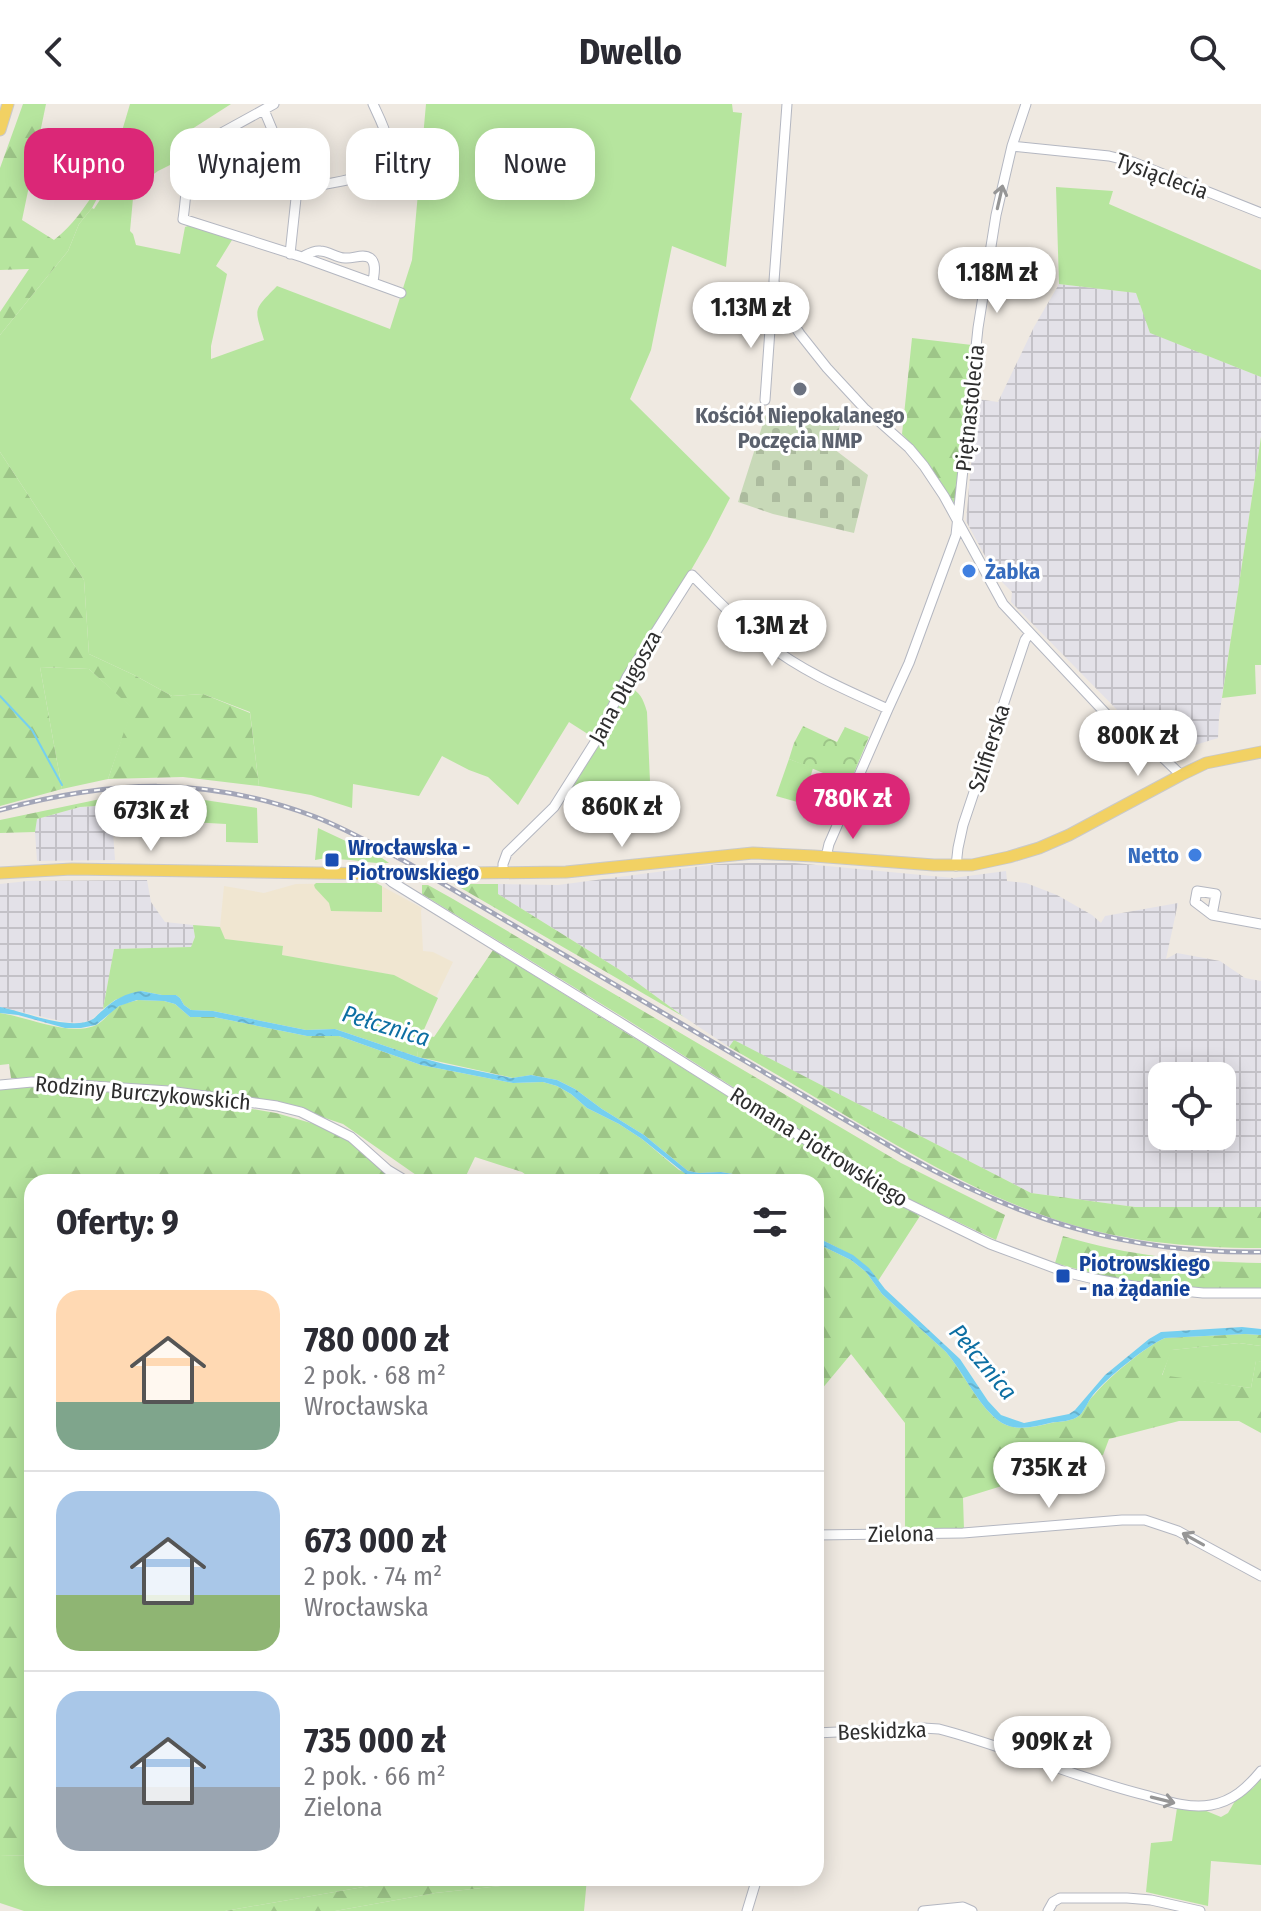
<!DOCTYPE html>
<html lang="pl">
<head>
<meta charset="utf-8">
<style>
	:root { --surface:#fff; --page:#f2f2f3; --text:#2b2b33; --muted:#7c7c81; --line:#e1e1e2; --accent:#db2777 }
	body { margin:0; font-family:"Fira Sans Condensed",sans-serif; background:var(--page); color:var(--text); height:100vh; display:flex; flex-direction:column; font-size:30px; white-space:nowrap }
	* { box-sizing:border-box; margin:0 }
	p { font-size:26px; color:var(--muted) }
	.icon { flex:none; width:44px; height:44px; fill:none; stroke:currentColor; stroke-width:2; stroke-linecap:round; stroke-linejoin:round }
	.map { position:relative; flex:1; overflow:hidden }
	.sheet { position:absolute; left:24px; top:1070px; width:800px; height:712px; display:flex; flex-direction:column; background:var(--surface); border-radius:24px; box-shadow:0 4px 20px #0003 }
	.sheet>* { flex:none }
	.hud { position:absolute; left:24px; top:24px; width:800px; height:72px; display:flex; gap:16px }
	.controls { position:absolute; left:1148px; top:958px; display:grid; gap:16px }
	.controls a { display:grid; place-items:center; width:88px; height:88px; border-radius:16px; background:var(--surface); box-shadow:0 4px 20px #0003; font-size:40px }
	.price { position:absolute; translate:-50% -68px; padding:0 18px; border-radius:28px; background:#fff; color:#222; font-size:26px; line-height:52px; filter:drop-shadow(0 2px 4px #0008) }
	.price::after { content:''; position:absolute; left:50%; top:48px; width:24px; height:18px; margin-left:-12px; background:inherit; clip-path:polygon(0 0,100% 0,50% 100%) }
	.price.current { background:var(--accent); color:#fff }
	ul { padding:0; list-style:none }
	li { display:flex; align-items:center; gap:24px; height:200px; padding:0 32px }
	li+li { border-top:2px solid var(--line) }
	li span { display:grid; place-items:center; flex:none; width:224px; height:160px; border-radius:24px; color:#555 }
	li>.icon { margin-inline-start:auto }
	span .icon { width:96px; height:96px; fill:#fffc; stroke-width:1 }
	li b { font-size:34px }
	h2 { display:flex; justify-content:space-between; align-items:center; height:96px; padding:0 32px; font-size:34px }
	.tag { padding:0 28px; border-radius:24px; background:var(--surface); box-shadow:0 4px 20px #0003; font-size:28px; line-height:72px }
	.tag.current { background:var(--accent); color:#fff }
	header { display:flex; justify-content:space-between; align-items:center; height:104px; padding:0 32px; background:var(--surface); font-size:36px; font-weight:700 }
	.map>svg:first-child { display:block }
</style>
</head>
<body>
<header><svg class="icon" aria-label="back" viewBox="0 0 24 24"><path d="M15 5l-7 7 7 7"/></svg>Dwello<svg class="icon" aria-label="search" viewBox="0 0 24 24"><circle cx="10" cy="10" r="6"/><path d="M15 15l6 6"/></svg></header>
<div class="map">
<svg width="1261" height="1807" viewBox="0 0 1261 1807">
	<defs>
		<pattern id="industrial-grid" width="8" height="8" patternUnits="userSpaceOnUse" patternTransform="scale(2)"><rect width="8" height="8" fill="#e3e1e8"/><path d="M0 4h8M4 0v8" fill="none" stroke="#c3c1c7"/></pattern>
		<pattern id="forest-firs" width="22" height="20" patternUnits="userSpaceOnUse" patternTransform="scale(2)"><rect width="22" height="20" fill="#b6e59e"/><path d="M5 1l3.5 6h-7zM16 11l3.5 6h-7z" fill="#9dc588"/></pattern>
		<pattern id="cemetery-stones" width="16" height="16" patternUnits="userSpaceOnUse" patternTransform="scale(2)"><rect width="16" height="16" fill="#c8d9b8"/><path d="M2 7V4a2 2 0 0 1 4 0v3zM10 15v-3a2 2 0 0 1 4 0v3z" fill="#acbb9e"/></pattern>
		<pattern id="park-crowns" width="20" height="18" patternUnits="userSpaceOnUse" patternTransform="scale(2)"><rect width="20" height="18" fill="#b6e59e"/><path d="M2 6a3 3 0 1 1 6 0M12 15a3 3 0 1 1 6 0" fill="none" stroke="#9dc588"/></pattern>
		<pattern id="water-ripples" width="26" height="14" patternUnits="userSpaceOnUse" patternTransform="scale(2)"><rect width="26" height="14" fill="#75cff0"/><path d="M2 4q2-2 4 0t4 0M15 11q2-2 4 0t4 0" fill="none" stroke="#66b2ce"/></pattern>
	</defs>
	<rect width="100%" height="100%" fill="#efe9e1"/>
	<path fill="url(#industrial-grid)" fill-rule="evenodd" d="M1059,180l77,9 15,40 110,44v60l-42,280 -1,21 -26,8v3l-16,6 -5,-13 -37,-15 -123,-125 1,-10 -16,-16 -30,-55 11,-122 21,3 36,-75z
		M111,701l4,55 -78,1 -2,-29 1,-13 44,-12z
		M747,759h48l158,15 53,-7 1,10 19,2 31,12 35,20 9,8 4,-7 73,-13 -12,56 11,-6 43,8 25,17 16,3v226h-126l-104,-14 -296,-152 -6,6 -45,-30 -64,-47 -122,-76v-10l60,1 160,-21zM1162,972h60v60h-60z
		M147,776l4,22 14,20 28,3 2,12 -4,10 -77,2 -11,60 -12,11 -12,3 -14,-1 -65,-15v-123l28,-3z"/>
	<path fill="#f0e6d1" d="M376,779l46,25 -1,3 2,40 10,1 20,10 -17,35 -43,-22 -111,-20 1,-9 -59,-7 -4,-12 4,-41 40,7 32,-9z"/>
	<path fill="#b6e59e" d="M130,0h101l-39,25 -5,23h-6l-7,11 -16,8 -21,15 -4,12 -3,33 3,3 3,11 44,9 5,-27 6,-2 41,15 -16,26 11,8 -16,72v13l53,-19c-10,-33 -11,-29 13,-54l113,43 22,-69 14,-156h306l1,8 9,1 -16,154 -54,-21 -21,104 -21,49 100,99 -21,41 -115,199 -25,-16 -51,83 -30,-28 -19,-7 -27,-14 -23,40 -66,-12 -1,24 -41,-13 -52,-9 -9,-74 -47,-18 -31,2 -38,-21 -45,-21 -5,-74 -84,-128v-117l68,-84 11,-27 13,-16 2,1 9,-14z
		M1056,83l57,4 -4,13 152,66v107l-111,-44 -14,-40 -77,-9z
		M1261,333v228h-6l1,29 -34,4z
		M40,563l49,2 44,39 -25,71 -46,10z
		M628,582c12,6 15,12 19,26l4,93 -83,-9 32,-55z
		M789,655l24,9 -8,28h-3l-1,7 -25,-7z
		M191,694l66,10 1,35 -32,-1v-18l-36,-2z
		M318,724l64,30 7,5c-19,1 -36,-4 -55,-4v-4h-7l-1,3 -11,2z
		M316,779h60l6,3v26l-51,-1 -2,-8 -14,-15 -1,-3z
		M193,821l27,2 5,12 58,7 -1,9 112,20 44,23 -16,36 -7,-2 3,25 -83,-28 -29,1 -93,-19 -22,-1 -7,-5 -4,-7 -4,-3h-14l-21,-4 -26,9 -12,9 11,-60 77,-2 4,-10z
		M1239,1239l22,3v16l-5,-1 -5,27 -89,-12 9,-26z
		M1261,1674v87l-50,-4 -3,45 -62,-14 5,-49 21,-2 5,-33h22l22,9 7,-4 7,-12 18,-13z
		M0,1751l32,1v22h383l-190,33h-201l-24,-8z
		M575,1774h12l-3,33h-249l100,-18z"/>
	<path fill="url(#forest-firs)" d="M23,0h23l-24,116 32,20c19,-15 31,-33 44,-53l4,2 -10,19 -13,16 -11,27 -68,84v-23l29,-43 -29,1v-102z
		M912,234l60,7 -16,159c-9,-7 -12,-18 -19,-27 -10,-16 -22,-29 -35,-43z
		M0,348l84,128 5,74 45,21 38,21 31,-2 47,19 9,73 -76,-9 -75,2 24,-71 -43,-39 -49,-2 22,122 -62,17z
		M110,693l1,8 -31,2 -43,12 -2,13 -35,1v-13z
		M454,780h44v10l122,76 64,47z
		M422,781h6l25,14 448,264 104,52 -9,25 -87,-41 -283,-180 -204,-125z
		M493,846l427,266 -42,65c-18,-24 -36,-31 -62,-44v-55h-65l-12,-7 -18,-3 -22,1 -11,-2 -44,-36 -42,-26 -27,-20 -18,-9 -26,-5 -18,3 -95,-21 -4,-25 20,5z
		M138,896l26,1 11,3 15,13h24l93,19h32l82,29 92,18 30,-1 14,4 14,8 16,14 32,16 23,15 37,31 20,8 22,-1 15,5h-200l-14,-10 -47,-15 -12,25h-22l-22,-5 -76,-53 -66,-22 -107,-16 -137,-8h-22l-2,-14 -9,1v-52c28,4 67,23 94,13 10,-4 16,-15 25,-20 5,-3 13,-4 19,-6z
		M734,936l297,153 104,14h126v41c-73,0 -147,-7 -216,-32 -66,-23 -125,-57 -185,-92 -44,-26 -87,-52 -131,-77z
		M33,982l136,9 107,18 63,18 72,51h-379v674l-32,-1v-766z
		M1063,1132c65,20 130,26 198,27v26c-19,0 -38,1 -57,0 -51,-2 -100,-12 -149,-26z
		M816,1139l35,17 15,12 16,22 64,58c17,20 28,46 47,64 17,17 37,12 58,7 9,-2 21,-1 29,-8 5,-5 8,-15 14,-20 14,-17 52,-49 71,-57l80,-4 16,1v11l-22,-3 -67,7 -10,25 89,13 5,-28 5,2v71l-22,-12h-60l-70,18 -6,16 -140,43 1,31 -59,2v-108l-54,-69 -35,42z
		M415,1774h160l-140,15 -100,18h-110z"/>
	<path fill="url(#cemetery-stones)" d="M768,304l72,17 -6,24 34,26 -14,58 -81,-19 -35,-12z"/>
	<path fill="url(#park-crowns)" d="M803,622l34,16 8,-15 24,10 -18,43 -16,-7 -2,4 -44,-18 5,-16z"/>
	<path fill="url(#water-ripples)" d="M141,887l21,4h14l4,3 4,7 7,5 22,1 93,19 29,-1 83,28 26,7 68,14 19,-3 26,5 18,9 27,20 42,26 44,36 11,2 22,-1 18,3 12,7h-15l-15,-5 -22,1 -11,-2 -46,-37 -23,-15 -32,-16 -16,-14 -14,-8 -14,-4 -30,1 -92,-18 -82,-29h-32l-93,-19h-24l-15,-13 -11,-3 -27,-1 -18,6 -23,19 -15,3h-16l-47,-13 -18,-2v-6c23,4 71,25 93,12 1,0 8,-8 9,-8 11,-11 24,-18 39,-20z
		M816,1133l37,18 16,13 16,21 75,70 28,42 13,14 23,8 45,-9 6,-4 30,-35 44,-36 12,-7 81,-5 19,2v6l-16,-1 -80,4c-19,8 -58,40 -72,57 -5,6 -8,15 -13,20 -8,7 -20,6 -30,8 -20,5 -40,10 -57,-7 -19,-18 -30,-44 -47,-64l-64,-58 -16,-22 -15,-12 -35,-17z"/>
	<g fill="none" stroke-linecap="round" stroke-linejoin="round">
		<path stroke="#75cff0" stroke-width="2" d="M0,592l32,34 30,55"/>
		<g stroke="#b4b7c1" stroke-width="11">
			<path id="minor" d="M274,0l-69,38c-20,18 -18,52 -22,77l119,38 99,36
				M787,0l-13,177 2,13 7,14 17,26 27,34 37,40 45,40 15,18 20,30 59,108 107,114 46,33 25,24
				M264,6l33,79 -7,65
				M1012,42l97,10 24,6 128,51
				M297,85c16,-3 62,-9 74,-17 10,-6 17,-21 16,-33 -2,-11 -9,-24 -14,-35
				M302,153c6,-3 12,-7 18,-6 9,0 16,7 25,7 8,1 18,-5 25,0 7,5 4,16 3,24
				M765,296l8,-113
				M826,753l3,-13 59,-135 21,-46 47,-128 22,-207 18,-113 16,-69 14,-42
				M956,762l2,-18 5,-23 62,-185 5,-7
				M503,769v-9l4,-11 47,-46 43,-68 30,-62 65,-102c24,24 47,48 74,68 37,29 80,47 122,66
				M383,770l9,8 232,143 282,178 84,41 75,28 25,6 43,8 70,7h58
				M1212,811l4,-21 -19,-3 -2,11 17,13 49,9
				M0,981l32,-3 137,9 108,15 24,6 50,25 37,33 20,12
				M816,1431l147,-2 159,-13h23l33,11 83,45
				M816,1629l107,-5 16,1c70,18 136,49 206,66 21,6 44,14 66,10 22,-4 36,-17 50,-34
				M747,1807l10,-33
				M923,1807l40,-4 9,4
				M1048,1807l5,-9 7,-4h67l24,2 49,11"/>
		</g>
		<g stroke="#c9c9c9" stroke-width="13">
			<path id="major" d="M0,26l8,-26
				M0,769l72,-4 311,5 183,-2 187,-19 61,3 120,9h38l37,-8 30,-9 30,-13 112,-60 25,-12 55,-11"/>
		</g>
		<use href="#minor" stroke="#fff" stroke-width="9"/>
		<use href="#major" stroke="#f2d163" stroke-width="11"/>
		<g stroke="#a3a6b8" stroke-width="5">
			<path id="rail" d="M0,706c112,-30 203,-35 313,6 32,12 63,30 93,46l499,293c116,65 222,99 356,97"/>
		</g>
		<use href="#rail" stroke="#fff" stroke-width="2" stroke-dasharray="6" stroke-linecap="butt"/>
	</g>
	<defs><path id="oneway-shaft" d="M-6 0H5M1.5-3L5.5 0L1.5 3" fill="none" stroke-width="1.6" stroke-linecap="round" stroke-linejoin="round" transform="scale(2)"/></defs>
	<g stroke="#969696">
		<use href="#oneway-shaft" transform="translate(1000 93) rotate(-77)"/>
		<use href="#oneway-shaft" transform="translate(1193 1435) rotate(-151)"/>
		<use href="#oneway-shaft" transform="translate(1163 1696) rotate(14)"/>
	</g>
	<circle fill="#6b7280" stroke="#fff" stroke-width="3" cx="800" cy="285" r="8"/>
	<g fill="#3f7fe0" stroke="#fff" stroke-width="3">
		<circle cx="969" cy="467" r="8"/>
		<circle cx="1195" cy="751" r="8"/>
	</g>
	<g fill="#1a4fb4" stroke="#fff" stroke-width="3">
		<rect x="324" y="748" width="16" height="16" rx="4"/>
		<rect x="1055" y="1164" width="16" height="16" rx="4"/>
	</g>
	<g text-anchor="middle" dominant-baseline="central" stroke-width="6" stroke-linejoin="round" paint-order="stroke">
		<g font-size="22" fill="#2e2e2e" stroke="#fff">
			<text transform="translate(1162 72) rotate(20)">Tysiąclecia</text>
			<text transform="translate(970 304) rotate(-84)">Piętnastolecia</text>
			<text transform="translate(625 583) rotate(-61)">Jana Długosza</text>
			<text transform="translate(989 644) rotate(-72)">Szlifierska</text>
			<text transform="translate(143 989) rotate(5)">Rodziny Burczykowskich</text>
			<text transform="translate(819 1043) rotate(32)">Romana Piotrowskiego</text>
			<text transform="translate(901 1430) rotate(-1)">Zielona</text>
			<text transform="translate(882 1627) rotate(-2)">Beskidzka</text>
		</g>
		<g font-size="22" font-weight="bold" fill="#5b616d" stroke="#fff">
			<text x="800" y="311">Kościół Niepokalanego<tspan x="800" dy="25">Poczęcia NMP</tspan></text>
		</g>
		<g font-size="22" font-weight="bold" fill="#366cbe" stroke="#fff" text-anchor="start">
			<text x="985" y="467">Żabka</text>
			<text x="1179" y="751" text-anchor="end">Netto</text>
		</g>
		<g font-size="22" font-weight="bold" fill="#164399" stroke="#fff" text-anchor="start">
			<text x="348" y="743">Wrocławska -<tspan x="348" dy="25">Piotrowskiego</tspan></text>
			<text x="1079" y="1159">Piotrowskiego<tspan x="1079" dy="25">- na żądanie</tspan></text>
		</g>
		<g font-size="24" font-style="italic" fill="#0d6fa3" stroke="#fff">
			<text transform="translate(386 922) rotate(17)">Pełcznica</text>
			<text transform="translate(983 1258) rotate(50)">Pełcznica</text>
		</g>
	</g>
</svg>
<div class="controls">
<a><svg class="icon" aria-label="locate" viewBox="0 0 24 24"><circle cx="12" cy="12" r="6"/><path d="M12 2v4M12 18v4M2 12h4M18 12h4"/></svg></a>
</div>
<b class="price" style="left:997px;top:211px">1.18M zł</b>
<b class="price" style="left:751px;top:246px">1.13M zł</b>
<b class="price" style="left:772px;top:564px">1.3M zł</b>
<b class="price" style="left:1138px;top:674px">800K zł</b>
<b class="price current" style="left:853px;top:737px">780K zł</b>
<b class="price" style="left:622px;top:745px">860K zł</b>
<b class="price" style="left:151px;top:749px">673K zł</b>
<b class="price" style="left:1049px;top:1406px">735K zł</b>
<b class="price" style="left:1052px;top:1680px">909K zł</b>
<div class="hud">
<a class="tag current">Kupno</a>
<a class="tag">Wynajem</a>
<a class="tag">Filtry</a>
<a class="tag">Nowe</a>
</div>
<section class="sheet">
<h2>Oferty: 9<svg class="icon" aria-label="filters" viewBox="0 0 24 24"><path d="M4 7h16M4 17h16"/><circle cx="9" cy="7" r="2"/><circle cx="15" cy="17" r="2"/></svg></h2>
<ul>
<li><span style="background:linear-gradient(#ffd9b3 70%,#7fa58c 0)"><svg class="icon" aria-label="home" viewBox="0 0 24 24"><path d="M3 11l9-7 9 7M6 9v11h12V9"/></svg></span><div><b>780 000 zł</b><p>2 pok. · 68 m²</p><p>Wrocławska</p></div></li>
<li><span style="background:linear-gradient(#a9c7e8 65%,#8fb573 0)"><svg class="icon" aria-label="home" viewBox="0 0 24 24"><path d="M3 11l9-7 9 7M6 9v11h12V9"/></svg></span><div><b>673 000 zł</b><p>2 pok. · 74 m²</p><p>Wrocławska</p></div></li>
<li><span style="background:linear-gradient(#a9c7e8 60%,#9aa5b1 0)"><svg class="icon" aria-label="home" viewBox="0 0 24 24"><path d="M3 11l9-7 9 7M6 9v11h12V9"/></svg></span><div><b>735 000 zł</b><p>2 pok. · 66 m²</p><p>Zielona</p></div></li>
</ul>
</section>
</div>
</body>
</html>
